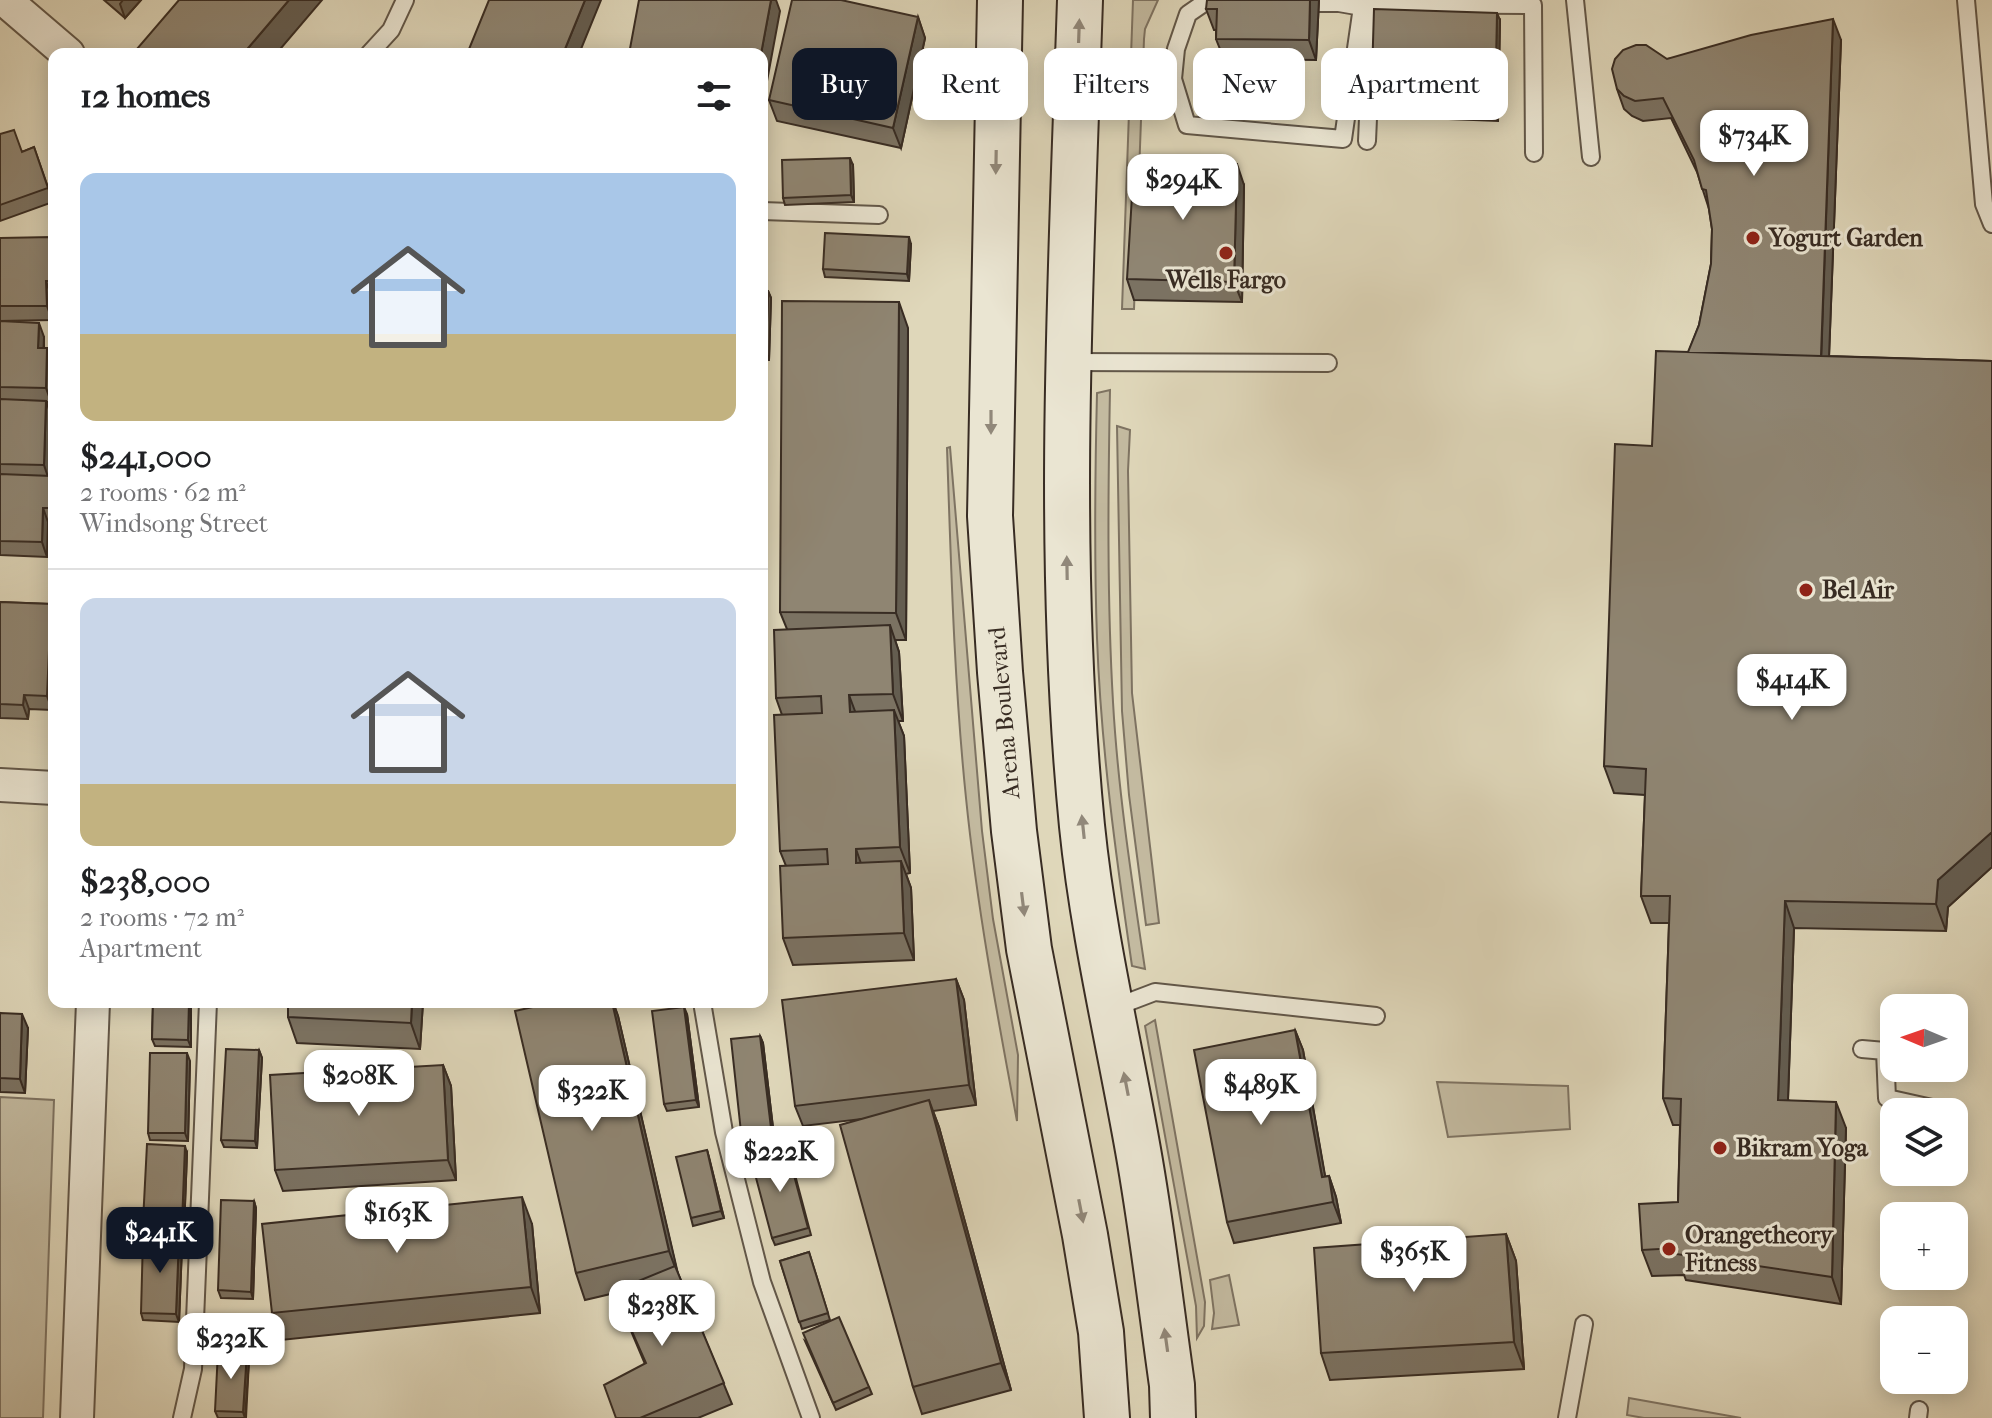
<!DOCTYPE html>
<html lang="en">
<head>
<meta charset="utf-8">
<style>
	:root { --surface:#fff; --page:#f6f6f6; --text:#202124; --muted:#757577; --line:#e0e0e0; --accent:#111827 }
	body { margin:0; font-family:"IM FELL French Canon",serif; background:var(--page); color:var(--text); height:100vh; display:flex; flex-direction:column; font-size:30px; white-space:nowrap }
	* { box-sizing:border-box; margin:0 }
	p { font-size:26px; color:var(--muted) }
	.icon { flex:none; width:44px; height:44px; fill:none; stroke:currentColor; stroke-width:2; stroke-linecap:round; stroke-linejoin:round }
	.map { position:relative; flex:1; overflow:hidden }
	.details { position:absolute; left:48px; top:48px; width:720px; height:960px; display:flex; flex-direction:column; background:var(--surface); border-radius:16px; box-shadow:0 4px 20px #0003 }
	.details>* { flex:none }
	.banner { position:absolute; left:792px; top:48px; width:760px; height:72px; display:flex; gap:16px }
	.needle { width:52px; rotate:272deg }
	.buttons { position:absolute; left:1880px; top:994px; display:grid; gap:16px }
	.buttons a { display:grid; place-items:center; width:88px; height:88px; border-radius:16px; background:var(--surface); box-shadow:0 4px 20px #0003; font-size:40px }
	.price { position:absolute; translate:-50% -68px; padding:0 18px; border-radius:16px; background:#fff; color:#222; font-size:26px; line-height:52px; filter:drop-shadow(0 2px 4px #0008) }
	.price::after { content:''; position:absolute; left:50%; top:48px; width:24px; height:18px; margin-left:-12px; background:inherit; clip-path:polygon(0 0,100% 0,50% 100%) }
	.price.selected { background:var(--accent); color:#fff }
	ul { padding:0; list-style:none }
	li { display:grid; align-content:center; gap:16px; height:424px; padding:0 32px }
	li+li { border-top:2px solid var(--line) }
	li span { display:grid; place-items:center; height:248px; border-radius:16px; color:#555 }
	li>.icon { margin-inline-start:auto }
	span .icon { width:144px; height:144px; fill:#fffc; stroke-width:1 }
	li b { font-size:34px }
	h2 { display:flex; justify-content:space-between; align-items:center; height:96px; padding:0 32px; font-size:34px }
	.tag { padding:0 28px; border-radius:16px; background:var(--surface); box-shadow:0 4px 20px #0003; font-size:28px; line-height:72px }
	.tag.selected { background:var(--accent); color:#fff }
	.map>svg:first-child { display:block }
</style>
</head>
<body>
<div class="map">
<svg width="1992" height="1418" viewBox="0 0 1992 1418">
	<rect width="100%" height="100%" fill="#dfd7ba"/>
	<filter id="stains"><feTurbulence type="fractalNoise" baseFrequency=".0025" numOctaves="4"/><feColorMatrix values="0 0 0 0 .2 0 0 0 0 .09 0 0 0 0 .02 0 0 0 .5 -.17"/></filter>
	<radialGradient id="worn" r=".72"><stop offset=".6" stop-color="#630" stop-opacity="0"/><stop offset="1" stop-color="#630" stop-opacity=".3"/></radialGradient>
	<path fill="#c3baa0" stroke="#7e7362" stroke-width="2" d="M1133,0h25l-13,29 -1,10 -10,270h-12z
		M1110,390c-2,104 -3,208 3,312 5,89 19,179 32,267l-13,-3c-16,-109 -31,-218 -35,-328 -3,-82 -2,-163 0,-245z
		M1117,426l13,4 -2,41 4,222 27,230 -13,2 -17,-130 -7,-84z
		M950,447l32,384 11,88 25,136 -1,66c-20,-107 -40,-214 -51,-323 -12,-116 -15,-234 -19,-350z
		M1155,1020l50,282 -1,24 -7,12 -1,-32 -51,-280z
		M1437,1082l131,4 2,43 -122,8z
		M0,1097l54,3 -11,318h-43z
		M1229,1275l10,50 -27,4 2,-16 -4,-33z
		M1629,1398l112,20h-97l-17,-3z"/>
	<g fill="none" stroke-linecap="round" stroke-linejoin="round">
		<g stroke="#625749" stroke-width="20">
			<path id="lane" d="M1575,0l16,157
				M1966,0l18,204 8,20
				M1225,2l-21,1 -16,11 -12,35 -3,30 14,46 156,14 19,-132 -23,-4h-20
				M369,54l22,-24 14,-30
				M1367,141l6,-137 160,1 1,148
				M762,211l117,4
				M1070,362l258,1
				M702,1002l22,130 38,150 49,136
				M1113,1008l42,-16 221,24
				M1862,1049l23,2 2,47 63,14
				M182,1418l11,-49 15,-367
				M1567,1418l17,-94
				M1918,1418l1,-8"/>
		</g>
		<g stroke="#625749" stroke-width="36">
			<path id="street" d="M5,0l63,54
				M0,785l54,3
				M77,1418l16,-416"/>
		</g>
		<g stroke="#382c23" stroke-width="48">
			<path id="secondary" d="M1000,0l-10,516 10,156 14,159 15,118 56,286 16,97 6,86
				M1080,0c-9,275 -25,551 2,826 11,109 37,216 56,324 14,78 23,157 34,235l1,33"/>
		</g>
		<use href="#lane" stroke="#eae5d2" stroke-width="16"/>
		<use href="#street" stroke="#eae5d2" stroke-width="32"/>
		<use href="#secondary" stroke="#eae5d2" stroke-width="44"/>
	</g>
	<path fill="#7b7262" stroke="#382c23" stroke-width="2" d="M104,0h37l-16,18z
		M1319,0l-3,60 -92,-1 -8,-20v-9h-2l-8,-21z
		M918,17l7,21 -24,110 -124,-27 -8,-21z
		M1500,20l-2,101 -125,-5 -2,-7z
		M1841,40l-12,316 163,5v506l-44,40 -2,24 -152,-3 -6,172 58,28 -5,176 -155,-24 -2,-5 -32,1 -10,-26 36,-48 2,-77h-7l-10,-27 6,-175h-18l-10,-27 4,-101 -31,-2 -10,-27 48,-320 47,-121 12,-61 1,-35 -3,-20 -12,-37 -26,-54 -28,3 -11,-5 -8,-7 -7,-20 50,-30z
		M0,134l22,18 12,-5 19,55 -53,19z
		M853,165l1,37 -69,3 -2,-7z
		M1244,185l-2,117 -108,-2 -7,-21z
		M0,238l54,4v53h-3l1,25 -52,1z
		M911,244l-2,37 -84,-4 -2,-8z
		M762,290l6,1 3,7 -2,62h-7z
		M0,321l44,16v11h3l5,15 -1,39h-5l5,13 -2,61 5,8v38h-6l-1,35 -47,-2z
		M908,328l-2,312h-11l4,12 4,69h-5l6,15 6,137 -4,1 5,14 3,72 -121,5 -10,-27 3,-72 -6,-15 2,-136 -6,-17 11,-69 -7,-17z
		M0,602l51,2 3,9v47l-2,50 -23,-1 -1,10 -28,-1z
		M956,979l8,21 12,105 -43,6 6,16 72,263 -89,24 -9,-27 -52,-268 -58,7 -8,-20z
		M153,1002h38v45l-36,-1 -3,-7z
		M288,1002h135l-3,47 -123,-6 -9,-26z
		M515,1002h98l5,14 59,255 55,133 -34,14h-82l29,-54 -30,-71 -30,7 -9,-27 -35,-268 -24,2z
		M0,1013l28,15 -3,65 -25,-1z
		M687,1014l12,93 -32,4 -3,-7z
		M1295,1030l8,20 22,127 4,-1 7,21 5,26 -107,20 -7,-21z
		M760,1036l3,7 11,93 -30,3 -3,-7z
		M259,1050l3,8 -5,90 -33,-1 -3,-7z
		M190,1061l-2,80 -38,-1 -2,-7z
		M443,1065l8,21 5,94 -173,11 -8,-21z
		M707,1150l17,68 -31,8 -2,-8z
		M187,1153l-3,78 -39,-2 -2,-7z
		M790,1156l21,79 -36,10 -3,-7z
		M254,1201l2,7 -3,91 -32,-1 -3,-8z
		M532,1224l8,89 -259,27 -9,-27z
		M1506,1234l10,27 8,108 -194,11 -9,-27z
		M182,1246l-3,76 -36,-2 -2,-7z
		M809,1252l21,68 -28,9 -22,-68z
		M805,1341l64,46 3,7 -36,16z
		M247,1352l2,8 -3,58h-28l-3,-7z"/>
	<path fill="#645d50" stroke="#382c23" stroke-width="2" d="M123,0h18l-16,18 -5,-14z
		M289,0h33l-46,54h-33z
		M585,0h16l-22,54h-16z
		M771,0h5l4,11 -18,97v-54h-1z
		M1310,0h9l-3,60 -7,-20z
		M1497,13l3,7 -2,101 -3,-8z
		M918,17l7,21 -24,110 -8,-20z
		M1833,19l8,21 -13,344 -7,-20z
		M850,158l3,7 1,37 -3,-7z
		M1237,164l7,21 -2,117 -8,-20z
		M52,237l2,5v41l-1,-2z
		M909,237l2,7 -2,37 -2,-7z
		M46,281l5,14 1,25 -5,-14z
		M768,291l3,7 -2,62 -3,-7z
		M899,302l9,26 -2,312 -10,-27z
		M39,323l5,14 -1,25 -5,-14z
		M47,348l5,15 -1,39 -5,-14z
		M764,400l3,7 -3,91 -2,-7z
		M46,401l5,14 -2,65 -5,-15z
		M51,476l3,8v37l-4,-13z
		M43,508l5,14 -1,35 -5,-15z
		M764,515l3,7 -2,78 -3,-7z
		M51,604l3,9v47l-2,50 -5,-14z
		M890,625l9,27 4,69 -10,-27z
		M24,695l5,14 -1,10 -5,-14z
		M849,695l10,27 -9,-10z
		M894,710l10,26 6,137 -10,-26z
		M1992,832v35l-44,40 -2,24 -10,-27 2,-24z
		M856,849l9,26 -9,-12z
		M901,861l10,27 3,72 -10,-27z
		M1785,901l9,27 -7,199 -9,-27z
		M956,979l8,21 12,105 -7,-20z
		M189,1002h2v45l-3,-7z
		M412,1002h11l-3,47 -9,-26z
		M612,1002h1l5,14 61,262 -10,-27z
		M684,1007l3,7 12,93 -3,-7z
		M22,1014l6,14 -3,65 -5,-14z
		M1295,1030l8,20 26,148 -7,-21z
		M760,1036l3,7 11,93 -3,-8z
		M259,1050l3,8 -5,90 -2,-7z
		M187,1053l3,8 -2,80 -3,-8z
		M443,1065l8,21 5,94 -8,-20z
		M929,1100l10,27 72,263 -10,-27z
		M1836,1102l10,26 -5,176 -9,-27z
		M185,1146l2,7 -3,78 -2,-7z
		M707,1150l2,7 15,61 -3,-7z
		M1329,1176l7,21 5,26 -8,-21z
		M522,1197l10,27 8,89 -9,-26z
		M254,1201l2,7 -3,91 -2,-7z
		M1506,1234l10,27 8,108 -10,-27z
		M179,1238l3,8 -3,76 -3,-8z
		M247,1352l2,8 -4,58 -2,-6z"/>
	<path fill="#8f8572" stroke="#382c23" stroke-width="2" d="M179,0h110l-46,54h-102l-5,-4z
		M489,0h96l-22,54h-96z
		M639,0h132l-10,54h-132z
		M792,0h49l77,17 -25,111 -124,-28z
		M1207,0h103l-1,40 -93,-1 1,-30h-11z
		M1374,9l123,4 -2,100 -124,-4z
		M1833,19l-12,337 -133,-4 11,-27 12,-61 1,-35 -6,-39 -4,-1 -8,-29 -31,-62 -28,3 -11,-5 -7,-7 -5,-20 3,-10 8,-9 13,-5h10l21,14 84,-24z
		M14,130l8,22 12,-5 14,41 -48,17v-71z
		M850,158l1,37 -68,3 -1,-38z
		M1134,162l103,2 -3,118 -107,-3z
		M825,233l84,4 -2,37 -84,-5z
		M52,237l1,44h-7l1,25h-47v-68z
		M762,290l6,1 -2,62h-4z
		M782,301l117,1 -3,311 -116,-1z
		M0,321l39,2 -1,25h9l-1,40 -46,-1z
		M1656,351l336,10v471l-54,48 -2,24 -151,-3 -7,199 58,2 -4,175 -156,-23 1,-6 -35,2 -3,-46 39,-2 3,-103 -18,-1 7,-202h-29l5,-127 -42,-3 11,-322 37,2z
		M0,399l46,2 -2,64 -44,-1z
		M762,400h2l-2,84z
		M0,474l51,2 -1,32h-7l-1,34 -42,-1z
		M762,515h2l-2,78z
		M0,602l51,2 -4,92 -23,-1 -1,10 -23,-1z
		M890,625l3,69 -44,1 1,17 44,-2 6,137 -44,2v14l45,-2 3,72 -121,5 -3,-72 48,-2 -1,-15 -47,2 -6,-136 48,-2 -1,-17 -45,2 -2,-68z
		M956,979l13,106 -174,21 -13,-106z
		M153,1002h36l-1,38 -36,-1z
		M288,1002h124l-1,21 -123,-6z
		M555,1002h57l57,249 -93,22 -61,-262z
		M684,1007l12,93 -32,4 -12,-93z
		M0,1013l22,1 -2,65 -20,-1z
		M1295,1030l27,147 7,-1 4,26 -106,20 -33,-172z
		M760,1036l11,92 -30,4 -10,-93z
		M226,1049l33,1 -4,91 -34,-1z
		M150,1053h37l-2,80h-37z
		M443,1065l5,95 -173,10 -5,-95z
		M929,1100l72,263 -88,24 -73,-262z
		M147,1144l38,2 -3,78 -39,-2z
		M787,1149l21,79 -36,10 -21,-79z
		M707,1150l14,61 -30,7 -15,-61z
		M522,1197l9,90 -259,26 -10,-89z
		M221,1200l33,1 -3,91 -33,-2z
		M1506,1234l8,108 -193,11 -7,-105z
		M143,1237l36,1 -3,76 -35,-1z
		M809,1252l19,61 -29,9 -19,-61z
		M675,1266l49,117 -84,35h-24l-12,-33 42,-22 -32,-72z
		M839,1317l30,70 -36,16 -30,-70z
		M218,1351l29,1 -4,60 -28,-1z"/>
	<defs><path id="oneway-solid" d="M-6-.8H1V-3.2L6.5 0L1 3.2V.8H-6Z" transform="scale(2)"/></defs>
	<g fill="#91887a">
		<use href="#oneway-solid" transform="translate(1079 31) rotate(-88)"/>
		<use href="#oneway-solid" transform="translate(996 162) rotate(91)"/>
		<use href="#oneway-solid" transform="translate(991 422) rotate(90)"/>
		<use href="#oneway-solid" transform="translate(1067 568) rotate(-91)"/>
		<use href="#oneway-solid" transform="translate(1083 827) rotate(-96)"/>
		<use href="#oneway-solid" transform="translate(1023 904) rotate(83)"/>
		<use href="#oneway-solid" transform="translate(1126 1084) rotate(-101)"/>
		<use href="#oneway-solid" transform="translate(1081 1211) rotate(79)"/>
		<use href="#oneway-solid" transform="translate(1166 1340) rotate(-98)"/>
	</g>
	<g fill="#8f2418" stroke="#eae5d2" stroke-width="3">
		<circle cx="1753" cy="238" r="8"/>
		<circle cx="1226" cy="253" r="8"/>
		<circle cx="1806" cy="590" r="8"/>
		<circle cx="1720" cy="1148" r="8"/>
		<circle cx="1669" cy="1249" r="8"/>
	</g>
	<g text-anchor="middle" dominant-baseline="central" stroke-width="6" stroke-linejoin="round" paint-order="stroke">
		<g font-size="24" font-weight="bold" fill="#382c23" stroke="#eae5d2" text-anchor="start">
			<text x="1769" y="238">Yogurt Garden</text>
			<text x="1226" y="280" text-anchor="middle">Wells Fargo</text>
			<text x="1822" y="590">Bel Air</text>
			<text x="1736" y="1148">Bikram Yoga</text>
			<text x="1685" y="1235">Orangetheory<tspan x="1685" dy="28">Fitness</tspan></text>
		</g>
		<g font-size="24" fill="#382c23" stroke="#eae5d2">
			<text transform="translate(1004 713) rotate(-95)">Arena Boulevard</text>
		</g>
	</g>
	<rect width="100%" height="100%" filter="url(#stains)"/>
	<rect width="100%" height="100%" fill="url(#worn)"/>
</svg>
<div class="buttons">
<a><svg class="needle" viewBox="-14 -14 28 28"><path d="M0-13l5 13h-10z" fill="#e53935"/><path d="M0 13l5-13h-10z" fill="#757577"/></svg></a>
<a><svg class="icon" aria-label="layers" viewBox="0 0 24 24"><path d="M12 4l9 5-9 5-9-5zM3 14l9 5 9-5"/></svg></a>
<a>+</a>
<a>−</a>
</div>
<b class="price" style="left:1754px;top:178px">$734K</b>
<b class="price" style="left:1183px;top:222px">$294K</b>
<b class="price" style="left:1792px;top:722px">$414K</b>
<b class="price" style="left:359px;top:1118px">$208K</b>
<b class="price" style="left:1261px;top:1127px">$489K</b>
<b class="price" style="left:592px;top:1133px">$322K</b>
<b class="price" style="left:780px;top:1194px">$222K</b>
<b class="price" style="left:397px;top:1255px">$163K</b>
<b class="price selected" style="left:160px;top:1275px">$241K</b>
<b class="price" style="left:1414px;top:1294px">$365K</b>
<b class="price" style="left:662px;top:1348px">$238K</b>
<b class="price" style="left:231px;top:1381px">$232K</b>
<div class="banner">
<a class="tag selected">Buy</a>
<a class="tag">Rent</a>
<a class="tag">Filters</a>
<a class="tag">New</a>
<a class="tag">Apartment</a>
</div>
<section class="details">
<h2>12 homes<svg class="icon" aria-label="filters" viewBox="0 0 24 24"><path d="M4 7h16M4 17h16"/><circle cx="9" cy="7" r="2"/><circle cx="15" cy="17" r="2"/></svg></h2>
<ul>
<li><span style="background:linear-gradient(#a9c7e8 65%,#c2b280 0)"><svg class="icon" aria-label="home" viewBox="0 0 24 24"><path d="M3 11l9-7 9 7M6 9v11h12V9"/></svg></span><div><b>$241,000</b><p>2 rooms · 62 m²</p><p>Windsong Street</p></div></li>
<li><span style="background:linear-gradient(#c9d6e8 75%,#c2b280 0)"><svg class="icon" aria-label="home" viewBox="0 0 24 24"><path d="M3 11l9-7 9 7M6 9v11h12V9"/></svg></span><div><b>$238,000</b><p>2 rooms · 72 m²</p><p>Apartment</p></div></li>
</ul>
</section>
</div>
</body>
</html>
